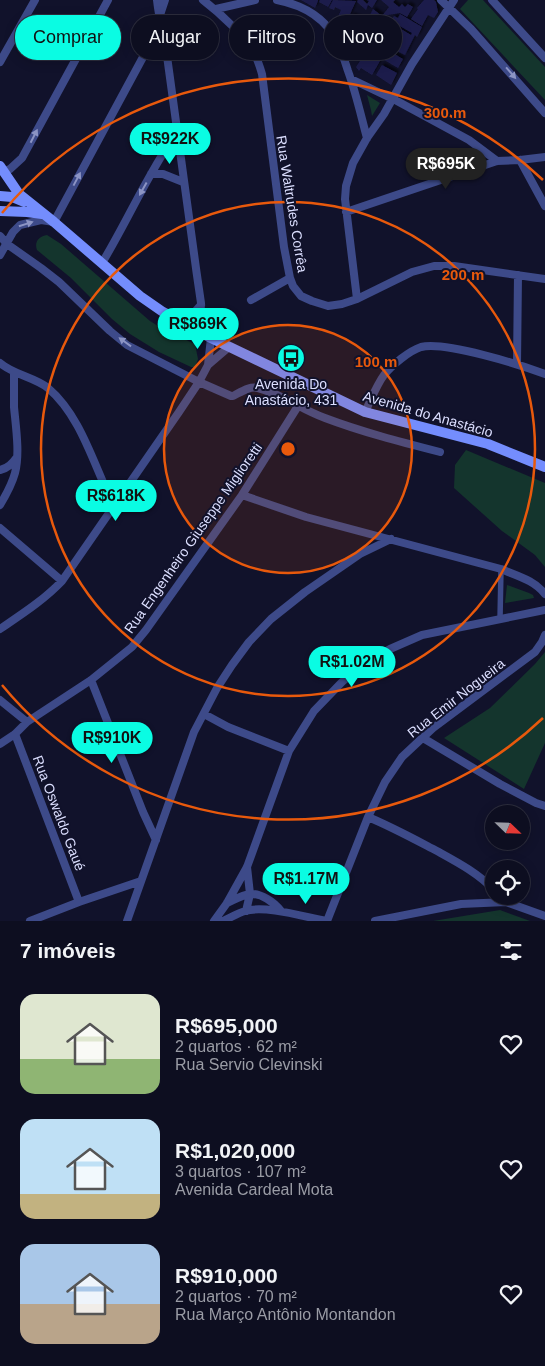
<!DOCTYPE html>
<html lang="pt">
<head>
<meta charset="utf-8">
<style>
	:root { --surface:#0d0e20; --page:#161729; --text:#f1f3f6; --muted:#9a9ca5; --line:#2d2e3e; --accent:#0afce3 }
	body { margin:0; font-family:Helvetica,sans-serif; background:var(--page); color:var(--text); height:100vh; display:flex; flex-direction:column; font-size:19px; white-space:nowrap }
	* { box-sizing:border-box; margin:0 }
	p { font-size:16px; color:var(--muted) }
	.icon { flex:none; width:28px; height:28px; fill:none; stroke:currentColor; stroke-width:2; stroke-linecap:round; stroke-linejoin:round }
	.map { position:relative; height:921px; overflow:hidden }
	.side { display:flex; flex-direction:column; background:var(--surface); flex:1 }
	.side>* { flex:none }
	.top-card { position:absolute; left:15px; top:15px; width:515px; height:45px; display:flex; gap:10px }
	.needle { width:32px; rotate:113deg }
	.fabs { position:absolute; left:485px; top:805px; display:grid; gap:10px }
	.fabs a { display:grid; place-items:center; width:45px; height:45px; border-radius:50%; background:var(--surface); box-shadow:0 2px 12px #0003,0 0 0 1px var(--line); font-size:25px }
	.price { position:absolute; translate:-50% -42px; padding:0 11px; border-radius:18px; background:var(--accent); color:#111; font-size:16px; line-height:32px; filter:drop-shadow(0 1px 2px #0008) }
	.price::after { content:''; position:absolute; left:50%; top:30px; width:15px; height:11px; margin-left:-8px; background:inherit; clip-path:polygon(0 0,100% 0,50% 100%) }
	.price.on { background:#222; color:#fff }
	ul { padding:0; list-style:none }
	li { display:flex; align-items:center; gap:15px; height:125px; padding:0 20px }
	li span { display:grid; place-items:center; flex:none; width:140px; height:100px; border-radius:15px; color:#555 }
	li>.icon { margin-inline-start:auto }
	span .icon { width:60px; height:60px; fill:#fffc; stroke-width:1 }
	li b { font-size:21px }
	h2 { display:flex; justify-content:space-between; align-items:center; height:60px; padding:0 20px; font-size:21px }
	.tag { padding:0 18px; border-radius:22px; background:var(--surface); box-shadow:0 2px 12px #0003,0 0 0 1px var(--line); font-size:18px; line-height:45px }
	.tag.on { background:var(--accent); color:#111 }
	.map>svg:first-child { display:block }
</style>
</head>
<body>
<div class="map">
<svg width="545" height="921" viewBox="0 0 545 921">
	<defs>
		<filter id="shadow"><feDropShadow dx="2.5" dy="-2.5" stdDeviation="1" flood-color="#0009"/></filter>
	</defs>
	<rect width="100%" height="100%" fill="#11122b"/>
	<path fill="#14352d" d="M468,0h15l62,67v33l-85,-91z
		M367,95l13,8 -8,13 -1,-6z
		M47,235l14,9 89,77 16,10 29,13 3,15 -3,8h-4l-32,-15 -29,-18 -18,-15 -41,-41 -34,-28c-3,-8 2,-14 10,-15z
		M466,450l79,33v84l-10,-12 -33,-24 -48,-43 1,-23z
		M507,585l22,8 4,2 1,3 -29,5z
		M545,652v91l-21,46 -80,-51 46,-30 45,-44z
		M500,910l30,11h-97z"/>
	<path fill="#1e1e4c" filter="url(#shadow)" d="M301,0h17v1l-3,7z
		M320,0h12l-4,7 -9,-5z
		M333,0l23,1 -10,22 -9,-4 4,-9 -6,-3 -1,3 -5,-2z
		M358,0h5l4,4 2,-3 -2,-1h10l-5,8 -4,-3 -2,5 -9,-8z
		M381,0h14l-2,2 6,5 3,-3 3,3 3,-3 5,3 -6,10 -7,-4 -18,3 7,-9z
		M424,0h10l2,2 2,10 -4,6 -6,-3 -6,11 -11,-7 7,-10 -1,-1z
		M373,9l9,7v1l5,4 -2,4 -16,-8z
		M400,14l22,13 -5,10 -2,-2 -10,20 -20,-10 5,-9 11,7 1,-1 -11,-7 5,-9 15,9 1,-2 -21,-12 3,-5 4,2z
		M352,15l9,4 -9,18 -9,-5z
		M361,23l8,4 -11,20 -3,-2 -6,11 -2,-8z
		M371,25l6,4 -5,8 4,2 -10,18 1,1 3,-5 5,3 -1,2 6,3 -8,14 -11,-7 -2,3 -3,-4 4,-6 -6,-3z
		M382,32l7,3 -3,6 -3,-2 -3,6 -4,-2z
		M379,45l24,14 -5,9 -24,-14z
		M382,65l15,8 -6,12 -15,-10z"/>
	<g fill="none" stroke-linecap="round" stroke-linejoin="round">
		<path stroke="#3d4a89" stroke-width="5.5" d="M500,619l1,-50"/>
		<path stroke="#3d4a89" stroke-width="8" d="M157,0c2,19 7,37 10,56 11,83 22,165 34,247l-1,22 -2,6
			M203,0c17,13 42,36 52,55 3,6 5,12 7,19l22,173 6,31 3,8 8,10 11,5 16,5 14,-2 15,-5 55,-27 22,-6h20l91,13
			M277,0c26,5 49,18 61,43 4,9 7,19 10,28 8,22 13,45 19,67
			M441,0l30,29 74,84
			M492,0l53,58
			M216,9l39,-9
			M160,15l5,-15
			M0,62l35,-62
			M351,79l46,22 72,39 28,21
			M520,160l25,46
			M3,172l7,-3 12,-11 86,-158
			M151,174h12l20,8
			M346,212l151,-51 23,-1 25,-3
			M0,236l7,8 34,24 18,14 51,49 17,14 72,37 32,14h2c8,-4 16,-10 25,-8 24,6 44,22 67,30 37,14 76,24 115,34
			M0,255l13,-23 7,-7 21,-5 13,2 95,-176 13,-13
			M102,263c26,-43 46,-90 75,-131
			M357,299l-12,-100 1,-13 7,-23 14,-25 17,-24 28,-50 42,-64
			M251,300l39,-22
			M181,322l11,-7 9,-10
			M0,363c14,12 34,14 48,25 34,29 46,79 66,118
			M517,364l1,-89
			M208,365l3,-27
			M365,412c6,-12 11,-26 19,-37 8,-10 25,-24 37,-28 24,-6 100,18 124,27
			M0,470c8,-2 12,-6 17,-13
			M242,495l64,22 195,52c16,7 33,11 44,25
			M0,505c6,-10 12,-21 15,-32 5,-19 1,-45 -1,-66 0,-11 0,-23 0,-35
			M0,528l62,53
			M0,629c22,-15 44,-29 62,-48l117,-169 20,-30 9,-17 21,-18
			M91,680l52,132 13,28
			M0,700l27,22
			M204,714l24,13 61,24
			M15,734l64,168
			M423,738l77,46 36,19 9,3
			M0,744l15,-10 12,-12 64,-42 41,-33 14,-17 96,-135 56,-89
			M368,817c24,10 46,22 69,34 20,11 41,22 57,39
			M227,903c7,-3 15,-8 23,-9 11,-1 24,8 31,17
			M246,911l4,-17 -3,-27
			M30,921l49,-19 62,-21
			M127,921l67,-189 23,-44 15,-23 17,-23 22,-23 34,-27 55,-38 31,-15
			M214,921l13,-18 20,-36 42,-116 25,-40 28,-29 19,-16 29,-17 32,-14 123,-25
			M223,921c7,-3 15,-8 22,-10 21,-6 60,6 82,10l41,-104 17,-35 17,-25 31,-29 102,-76 7,-10 3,-7
			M375,921l86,-17 45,-2 39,14"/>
		<path stroke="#748dfd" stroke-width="10" d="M0,166l19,28 35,28 86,74 23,16 48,26 154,74 123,32 57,23
			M0,196l12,1 12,5
			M0,211l27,1 15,2"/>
	</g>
	<defs><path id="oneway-solid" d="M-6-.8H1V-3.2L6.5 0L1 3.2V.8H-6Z" transform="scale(1.25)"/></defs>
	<g fill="#8c94c4">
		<use href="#oneway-solid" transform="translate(511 73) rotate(49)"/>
		<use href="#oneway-solid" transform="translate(34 136) rotate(-63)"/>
		<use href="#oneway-solid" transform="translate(77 179) rotate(-62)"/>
		<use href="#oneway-solid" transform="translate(143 189) rotate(119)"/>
		<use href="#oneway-solid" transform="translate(26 224) rotate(-18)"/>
		<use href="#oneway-solid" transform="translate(125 342) rotate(-144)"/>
	</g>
	<circle cx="288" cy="449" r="124" fill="#e8590c" fill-opacity=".12"/>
	<g fill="none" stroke="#e8590c" stroke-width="2.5">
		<circle cx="288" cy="449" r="124"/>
		<circle cx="288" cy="449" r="247"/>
		<path d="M543 718A371 371 0 0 1 2 685M2 213A371 371 0 0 1 543 180"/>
	</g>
	<defs>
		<g id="bus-disc" transform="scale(1.4375)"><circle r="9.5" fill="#0afce3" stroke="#11122b"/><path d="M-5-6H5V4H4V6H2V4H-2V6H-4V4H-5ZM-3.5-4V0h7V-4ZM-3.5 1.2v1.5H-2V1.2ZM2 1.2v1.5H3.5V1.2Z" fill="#111"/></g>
	</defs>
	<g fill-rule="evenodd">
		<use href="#bus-disc" x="291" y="358"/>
	</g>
	<g text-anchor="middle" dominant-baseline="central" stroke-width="4" stroke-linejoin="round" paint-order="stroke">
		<g font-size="14" fill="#dcdfff" stroke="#11122b">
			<text transform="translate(292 204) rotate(81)">Rua Waltrudes Corrêa</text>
			<text transform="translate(428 414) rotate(16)">Avenida do Anastácio</text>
			<text transform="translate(193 538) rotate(-55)">Rua Engenheiro Giuseppe Miglioretti</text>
			<text transform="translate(456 698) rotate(-38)">Rua Emir Nogueira</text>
			<text transform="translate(59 813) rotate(69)">Rua Oswaldo Gaué</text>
		</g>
		<g font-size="14" fill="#dcdfff" stroke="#11122b">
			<text x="291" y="384">Avenida Do<tspan x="291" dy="16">Anastácio, 431</tspan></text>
		</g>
	</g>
	<circle cx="288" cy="449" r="8" fill="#e8590c" stroke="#11122b" stroke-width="2.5"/>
	<g font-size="15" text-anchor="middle" font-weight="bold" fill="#e8590c" stroke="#11122b" stroke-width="4" stroke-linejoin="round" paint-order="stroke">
		<text x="445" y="118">300 m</text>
		<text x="463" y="280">200 m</text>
		<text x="376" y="367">100 m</text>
	</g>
</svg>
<div class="fabs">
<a><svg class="needle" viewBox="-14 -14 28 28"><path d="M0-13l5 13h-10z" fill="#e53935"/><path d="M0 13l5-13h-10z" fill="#9a9ca5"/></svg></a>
<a><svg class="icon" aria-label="locate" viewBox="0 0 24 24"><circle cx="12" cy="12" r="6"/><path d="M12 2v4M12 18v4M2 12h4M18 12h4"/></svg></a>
</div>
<b class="price" style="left:170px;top:165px">R$922K</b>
<b class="price on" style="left:446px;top:190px">R$695K</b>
<b class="price" style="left:198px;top:350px">R$869K</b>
<b class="price" style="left:116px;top:522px">R$618K</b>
<b class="price" style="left:352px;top:688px">R$1.02M</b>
<b class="price" style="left:112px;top:764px">R$910K</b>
<b class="price" style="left:306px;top:905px">R$1.17M</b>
<div class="top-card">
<a class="tag on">Comprar</a>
<a class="tag">Alugar</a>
<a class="tag">Filtros</a>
<a class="tag">Novo</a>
</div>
</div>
<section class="side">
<h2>7 imóveis<svg class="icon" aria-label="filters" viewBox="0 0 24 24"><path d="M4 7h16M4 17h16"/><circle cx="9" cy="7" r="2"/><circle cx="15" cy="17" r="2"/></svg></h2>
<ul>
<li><span style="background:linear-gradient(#dfe7d0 65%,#8fb573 0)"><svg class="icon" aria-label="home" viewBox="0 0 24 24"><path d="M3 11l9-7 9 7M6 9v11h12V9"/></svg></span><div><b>R$695,000</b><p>2 quartos · 62 m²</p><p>Rua Servio Clevinski</p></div><svg class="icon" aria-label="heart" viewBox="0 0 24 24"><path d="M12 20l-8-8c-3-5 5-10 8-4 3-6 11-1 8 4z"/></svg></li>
<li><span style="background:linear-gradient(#bfe0f5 75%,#c2b280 0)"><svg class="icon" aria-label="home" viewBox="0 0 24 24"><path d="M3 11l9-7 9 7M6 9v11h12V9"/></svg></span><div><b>R$1,020,000</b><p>3 quartos · 107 m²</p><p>Avenida Cardeal Mota</p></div><svg class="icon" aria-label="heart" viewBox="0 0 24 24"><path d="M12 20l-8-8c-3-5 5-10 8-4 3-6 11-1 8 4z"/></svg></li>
<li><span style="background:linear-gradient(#a9c7e8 60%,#b9a48a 0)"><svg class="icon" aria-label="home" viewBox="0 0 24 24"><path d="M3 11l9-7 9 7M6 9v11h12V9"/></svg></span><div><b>R$910,000</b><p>2 quartos · 70 m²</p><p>Rua Março Antônio Montandon</p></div><svg class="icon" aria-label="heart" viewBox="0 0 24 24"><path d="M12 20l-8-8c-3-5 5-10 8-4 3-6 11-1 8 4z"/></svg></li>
</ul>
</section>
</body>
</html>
